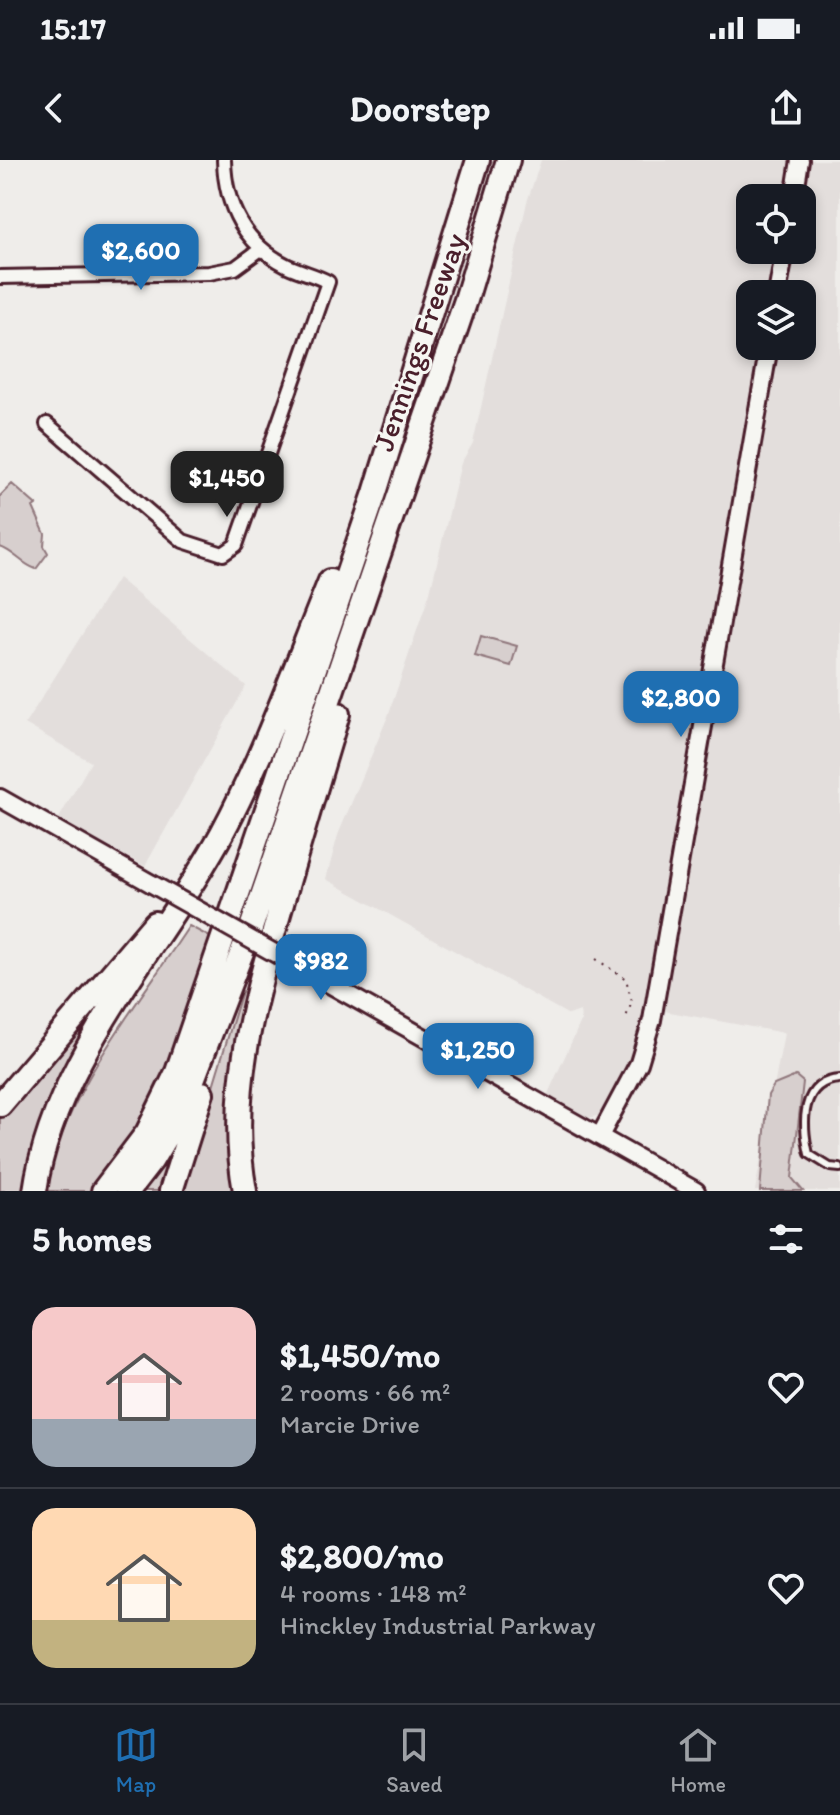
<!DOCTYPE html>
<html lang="en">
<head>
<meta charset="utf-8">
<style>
	:root { --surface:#171b24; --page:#242831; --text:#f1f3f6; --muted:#9ea1a6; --line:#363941; --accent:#1f6fb2 }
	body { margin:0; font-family:Itim,sans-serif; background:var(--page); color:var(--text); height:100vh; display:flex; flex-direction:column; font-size:30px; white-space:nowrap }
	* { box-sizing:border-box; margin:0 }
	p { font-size:26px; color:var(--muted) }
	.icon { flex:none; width:44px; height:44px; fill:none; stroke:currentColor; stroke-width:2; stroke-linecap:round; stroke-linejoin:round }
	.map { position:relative; height:1031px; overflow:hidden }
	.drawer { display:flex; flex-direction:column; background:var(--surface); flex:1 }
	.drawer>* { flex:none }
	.buttons { position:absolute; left:736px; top:24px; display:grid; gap:16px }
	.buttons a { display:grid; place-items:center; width:80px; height:80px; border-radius:16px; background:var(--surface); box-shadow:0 4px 12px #0003; font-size:40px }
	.price { position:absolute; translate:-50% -68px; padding:0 18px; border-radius:16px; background:var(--accent); color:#fff; font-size:26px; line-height:52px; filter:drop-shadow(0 2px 4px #0008) }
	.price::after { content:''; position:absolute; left:50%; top:48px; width:24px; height:18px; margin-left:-12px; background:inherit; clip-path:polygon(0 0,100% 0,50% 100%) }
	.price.on { background:#222; color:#fff }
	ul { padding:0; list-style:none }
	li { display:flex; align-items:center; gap:24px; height:200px; padding:0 32px }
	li+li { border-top:2px solid var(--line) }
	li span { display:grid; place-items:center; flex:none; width:224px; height:160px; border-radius:24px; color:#555 }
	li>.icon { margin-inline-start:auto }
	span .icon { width:96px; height:96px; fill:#fffc; stroke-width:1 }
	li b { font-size:34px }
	h2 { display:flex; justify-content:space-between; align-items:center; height:96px; padding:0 32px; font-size:34px }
	.status { display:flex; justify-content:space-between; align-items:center; height:56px; padding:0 40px; background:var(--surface); direction:ltr }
	.status svg { height:22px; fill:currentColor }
	header { display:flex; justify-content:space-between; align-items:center; height:104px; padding:0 32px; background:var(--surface); font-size:36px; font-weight:800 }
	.tab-bar { display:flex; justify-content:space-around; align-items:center; height:112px; border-top:2px solid var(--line); background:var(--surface); font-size:22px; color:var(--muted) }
	.tab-bar a { display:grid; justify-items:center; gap:4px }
	.tab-bar .on { color:var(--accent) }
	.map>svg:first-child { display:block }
</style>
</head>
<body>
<div class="status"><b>15:17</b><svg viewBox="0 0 49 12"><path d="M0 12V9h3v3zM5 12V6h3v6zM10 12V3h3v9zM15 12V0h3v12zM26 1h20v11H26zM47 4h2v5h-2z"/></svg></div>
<header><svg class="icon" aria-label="back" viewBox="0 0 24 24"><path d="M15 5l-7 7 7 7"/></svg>Doorstep<svg class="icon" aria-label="share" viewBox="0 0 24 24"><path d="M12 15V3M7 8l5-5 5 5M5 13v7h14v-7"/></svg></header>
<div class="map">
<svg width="840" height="1031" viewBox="0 0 840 1031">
	<rect width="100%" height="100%" fill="#efedea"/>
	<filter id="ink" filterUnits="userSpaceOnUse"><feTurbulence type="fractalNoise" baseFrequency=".0125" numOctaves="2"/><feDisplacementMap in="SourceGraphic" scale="16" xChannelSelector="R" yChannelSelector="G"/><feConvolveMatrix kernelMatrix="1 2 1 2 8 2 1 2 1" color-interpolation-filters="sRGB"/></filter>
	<g filter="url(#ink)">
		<path fill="#e3dedc" d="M541,0h251l-6,38h-36v52h27l-8,44h-19v52h11l-81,473 95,-473h27v-52h-18l8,-44h10l5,-90h33v1031h-85l29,-158 -136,-25 -13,47 -32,60 -16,3 -40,-22 34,-75 -1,-10 -11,4 -243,-136 12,-44 50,-119 42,-124 31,-129 12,-20 54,-241z
			M118,418l128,108 -101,180 -87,-46 33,-58 -66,-38z"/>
		<path fill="#d7cfce" stroke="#90777c" stroke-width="2" d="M12,324l24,21 -3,2 12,27 -1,12 4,7 -12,16c-15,-5 -21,-17 -36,-22v-51z
			M481,476l36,10 -6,20 -36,-10z
			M189,766l23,12c-30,90 -56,182 -122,253h-45c20,-101 89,-181 144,-265z
			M127,804l-102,227h-25v-81z
			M242,831l5,2 -18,98 -1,29 9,71h-56z
			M796,916l7,6 -11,96 11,13h-43l8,-96 6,-10z
			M185,971l-20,60h-29z"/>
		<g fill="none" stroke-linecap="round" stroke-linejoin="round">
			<g stroke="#4a1f2b" stroke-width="12">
				<path id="service" d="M840,919c-40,2 -38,45 -31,75l21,13 10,1"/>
			</g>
			<g stroke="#4a1f2b" stroke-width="18">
				<path id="minor" d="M0,117l209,-4 26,-5 26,-19
					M47,264l136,117 40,13 13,-9 92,-263c-13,-7 -27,-10 -40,-16 -43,-21 -63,-60 -64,-106"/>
			</g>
			<g stroke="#4a1f2b" stroke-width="22">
				<path id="tertiary" d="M794,38l6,-38
					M777,134l8,-44
					M0,638l152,86
					M285,799l411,232
					M600,976l39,-73 13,-43 117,-674"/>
			</g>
			<g stroke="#4a1f2b" stroke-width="28">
				<path id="motorway" d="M0,945l155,-182
					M35,1031c18,-130 126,-245 187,-358 41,-76 75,-171 108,-252
					M103,1031l44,-58 30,-61 198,-579 103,-333
					M128,1031l24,-31 29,-49 69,-180 216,-631 42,-140
					M171,1031l31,-98
					M245,1031c-18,-95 8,-186 34,-277 19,-67 39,-134 59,-200"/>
			</g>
			<path stroke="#4a1f2b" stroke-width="2" stroke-dasharray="2 6" stroke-linecap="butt" d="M596,799l30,20 6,23 -6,15"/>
			<use href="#service" stroke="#f6f6f2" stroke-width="6"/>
			<use href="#minor" stroke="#f6f6f2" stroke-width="12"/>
			<use href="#tertiary" stroke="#f6f6f2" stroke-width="16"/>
			<use href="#motorway" stroke="#f6f6f2" stroke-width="22"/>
			<g stroke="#4a1f2b" stroke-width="22" stroke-linecap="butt">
				<path id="tertiary-bridge" d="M152,724l133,75"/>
			</g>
			<use href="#tertiary-bridge" stroke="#f6f6f2" stroke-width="16"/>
		</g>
	</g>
	<g text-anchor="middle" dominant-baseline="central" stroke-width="6" stroke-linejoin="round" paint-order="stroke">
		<g font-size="30" fill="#4a1f2b" stroke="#f6f6f2">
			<text transform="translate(419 182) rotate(-71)">Jennings Freeway</text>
		</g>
	</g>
</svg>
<div class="buttons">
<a><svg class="icon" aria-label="locate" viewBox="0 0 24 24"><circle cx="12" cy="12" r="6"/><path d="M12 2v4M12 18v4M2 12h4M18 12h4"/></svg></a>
<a><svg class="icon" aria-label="layers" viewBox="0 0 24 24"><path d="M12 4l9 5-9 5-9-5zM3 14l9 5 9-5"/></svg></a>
</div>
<b class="price" style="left:141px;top:132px">$2,600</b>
<b class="price on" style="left:227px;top:359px">$1,450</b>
<b class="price" style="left:681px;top:579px">$2,800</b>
<b class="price" style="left:321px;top:842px">$982</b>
<b class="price" style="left:478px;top:931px">$1,250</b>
</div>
<section class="drawer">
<h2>5 homes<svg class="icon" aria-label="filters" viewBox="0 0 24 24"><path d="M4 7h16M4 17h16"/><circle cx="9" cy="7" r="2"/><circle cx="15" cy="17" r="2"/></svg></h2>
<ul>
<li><span style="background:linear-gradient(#f6c9c9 70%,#9aa5b1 0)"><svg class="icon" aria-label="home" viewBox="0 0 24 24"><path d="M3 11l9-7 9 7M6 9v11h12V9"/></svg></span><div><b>$1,450/mo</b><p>2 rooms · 66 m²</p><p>Marcie Drive</p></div><svg class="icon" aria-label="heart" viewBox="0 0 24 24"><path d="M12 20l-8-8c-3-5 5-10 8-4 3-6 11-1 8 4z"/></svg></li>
<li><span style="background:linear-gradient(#ffd9b3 70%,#c2b280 0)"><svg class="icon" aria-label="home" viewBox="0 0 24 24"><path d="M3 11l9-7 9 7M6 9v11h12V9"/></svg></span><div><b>$2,800/mo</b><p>4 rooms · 148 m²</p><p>Hinckley Industrial Parkway</p></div><svg class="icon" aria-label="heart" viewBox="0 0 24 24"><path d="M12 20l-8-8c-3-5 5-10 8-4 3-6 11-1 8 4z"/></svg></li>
</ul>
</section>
<nav class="tab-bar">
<a class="on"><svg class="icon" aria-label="map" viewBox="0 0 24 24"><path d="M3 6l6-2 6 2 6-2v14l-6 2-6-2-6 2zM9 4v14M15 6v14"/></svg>Map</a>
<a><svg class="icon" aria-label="saved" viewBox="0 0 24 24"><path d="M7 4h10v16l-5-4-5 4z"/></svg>Saved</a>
<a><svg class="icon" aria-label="home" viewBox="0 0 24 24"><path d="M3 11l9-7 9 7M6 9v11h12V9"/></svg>Home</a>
</nav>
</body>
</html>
